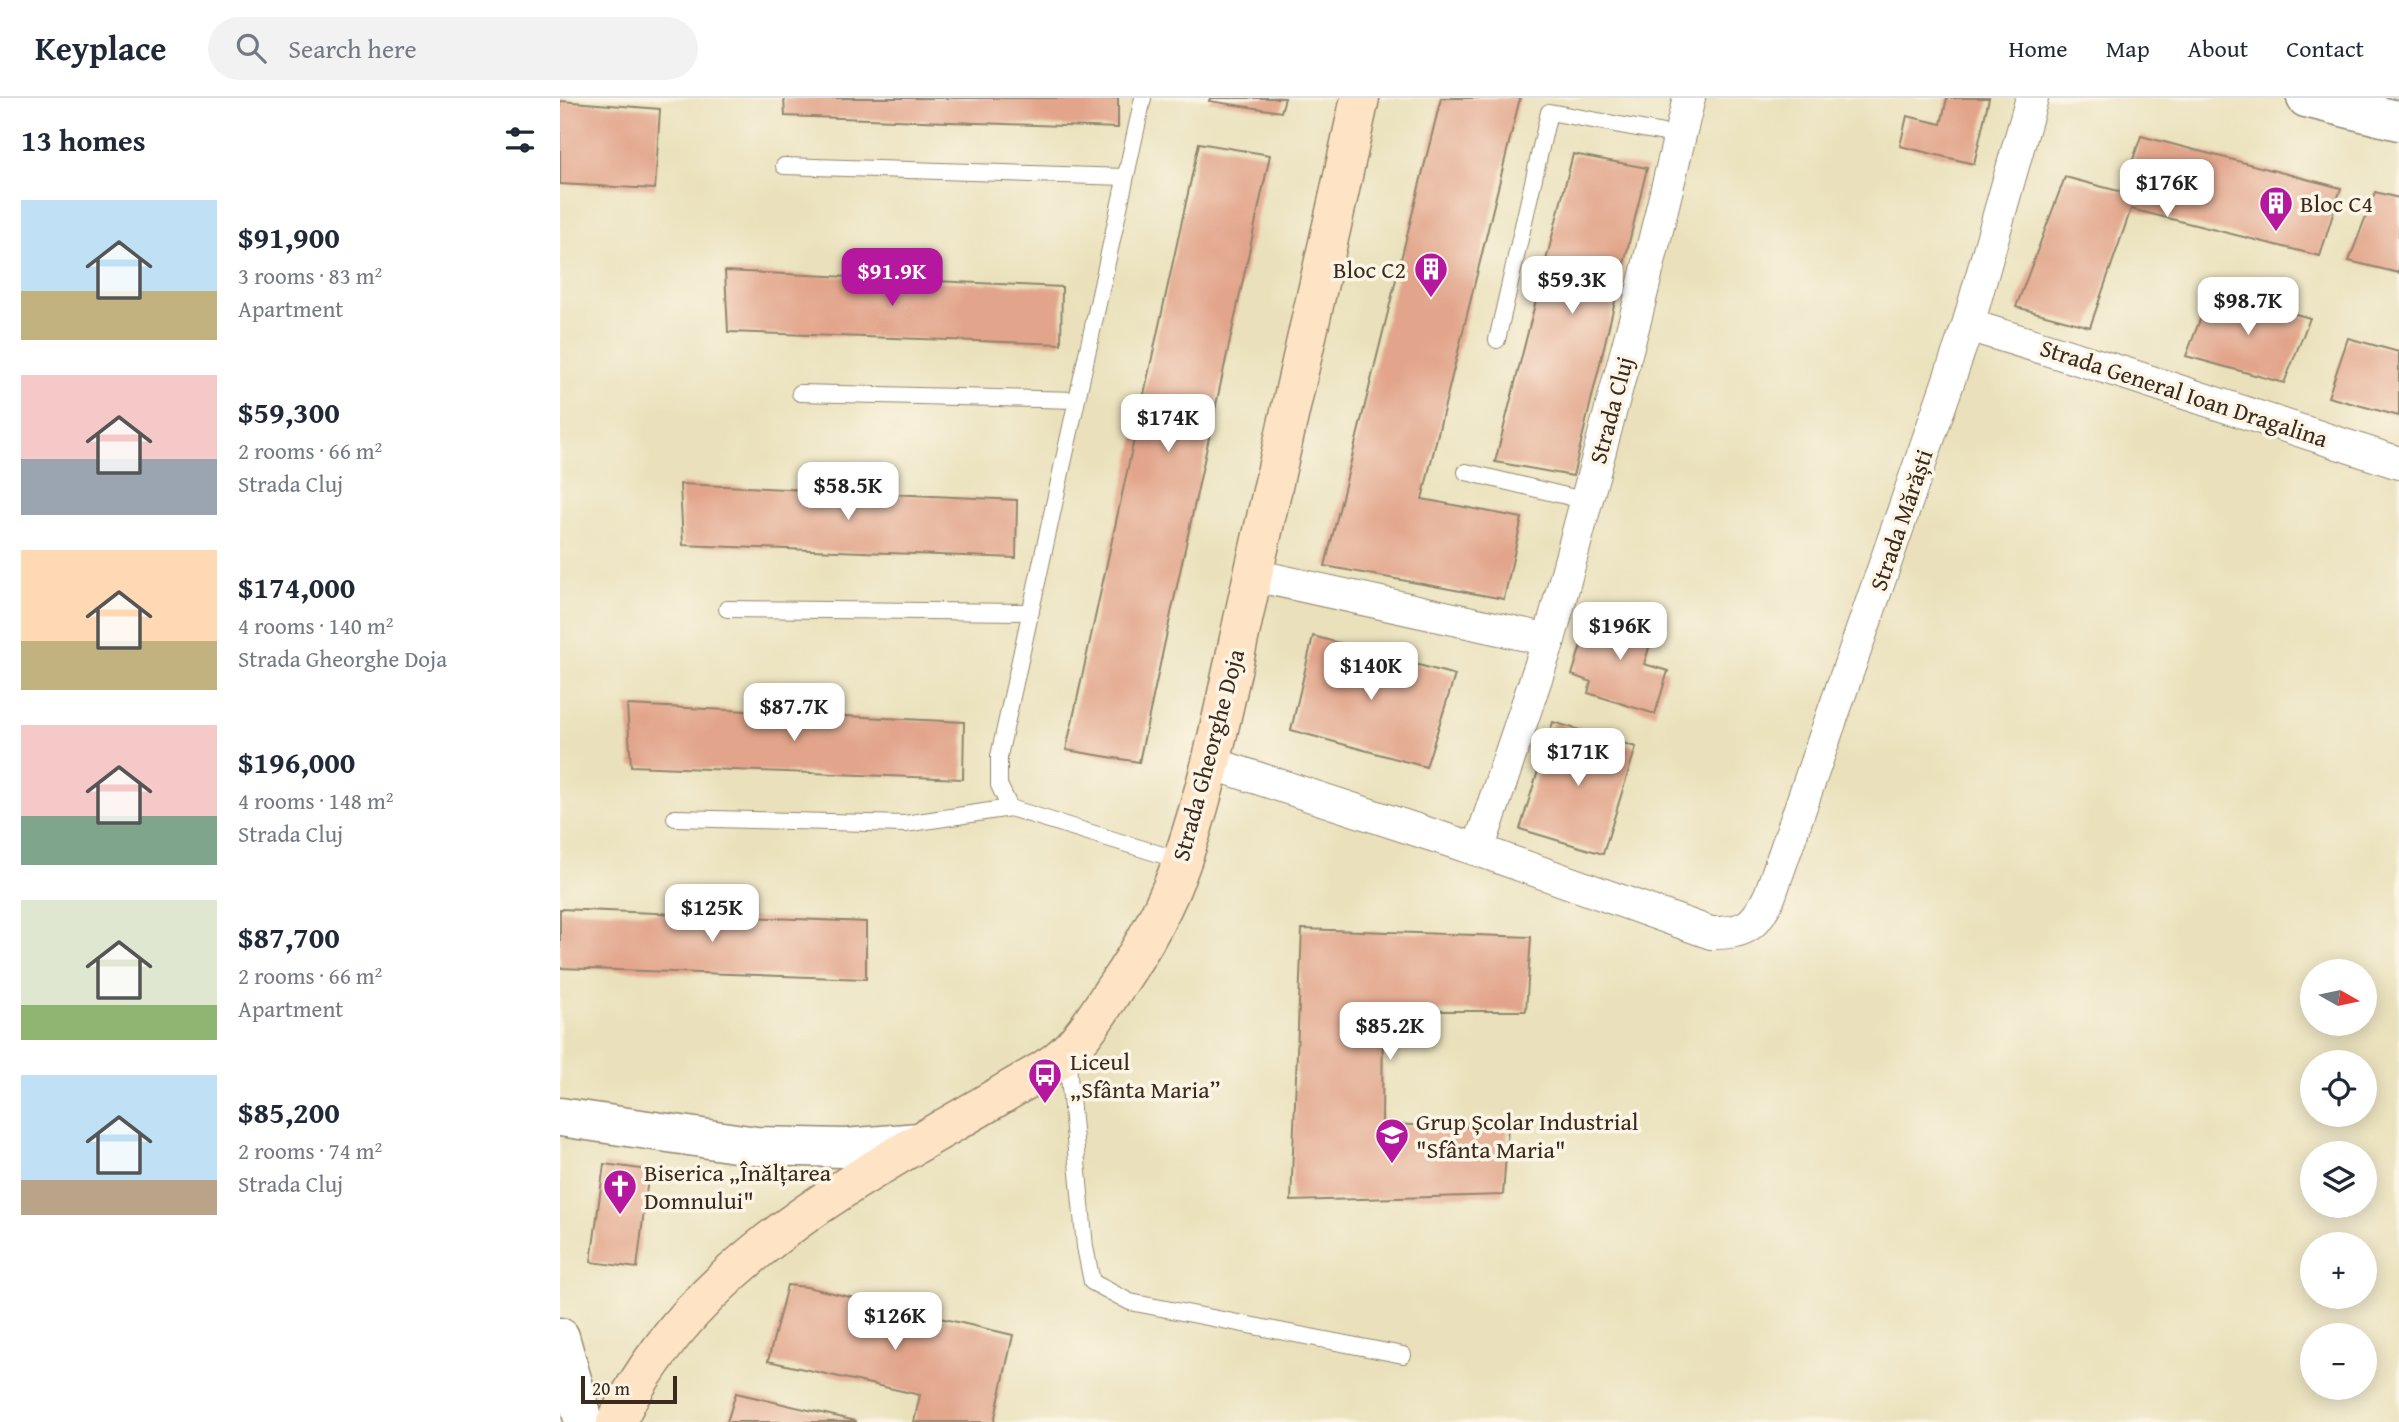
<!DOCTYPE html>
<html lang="en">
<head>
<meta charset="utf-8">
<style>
	:root { --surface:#fff; --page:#f2f2f3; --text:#1f2937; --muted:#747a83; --line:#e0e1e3; --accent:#b5179e }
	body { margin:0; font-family:"Gentium Book Plus",serif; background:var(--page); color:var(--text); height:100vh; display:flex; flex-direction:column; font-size:26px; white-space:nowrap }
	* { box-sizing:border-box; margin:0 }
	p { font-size:23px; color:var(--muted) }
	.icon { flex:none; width:38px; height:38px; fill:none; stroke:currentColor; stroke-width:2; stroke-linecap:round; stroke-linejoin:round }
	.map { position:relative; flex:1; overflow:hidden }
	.drawer { display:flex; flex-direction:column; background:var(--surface); width:560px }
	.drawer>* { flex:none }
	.needle { width:46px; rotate:99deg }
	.controls { position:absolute; left:1740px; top:861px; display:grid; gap:14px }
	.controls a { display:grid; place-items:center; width:77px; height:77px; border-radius:50%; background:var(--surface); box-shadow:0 4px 18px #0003; font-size:35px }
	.scale { position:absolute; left:21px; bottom:18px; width:96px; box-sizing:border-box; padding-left:7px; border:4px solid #3b2a1e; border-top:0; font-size:19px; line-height:24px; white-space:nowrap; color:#3b2a1e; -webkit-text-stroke:5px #fcf5e5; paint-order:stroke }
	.price { position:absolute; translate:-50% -60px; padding:0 16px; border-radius:14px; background:#fff; color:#222; font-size:23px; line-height:46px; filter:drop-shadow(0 2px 4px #0008) }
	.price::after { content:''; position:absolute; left:50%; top:42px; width:21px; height:16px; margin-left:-10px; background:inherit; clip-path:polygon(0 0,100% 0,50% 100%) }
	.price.selected { background:var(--accent); color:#fff }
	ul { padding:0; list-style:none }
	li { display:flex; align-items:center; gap:21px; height:175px; padding:0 21px }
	li span { display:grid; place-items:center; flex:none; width:196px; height:140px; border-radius:0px; color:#555 }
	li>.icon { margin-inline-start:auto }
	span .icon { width:84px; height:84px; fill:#fffc; stroke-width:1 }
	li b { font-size:30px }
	h2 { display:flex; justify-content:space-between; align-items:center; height:84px; padding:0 21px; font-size:30px }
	header { display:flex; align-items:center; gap:42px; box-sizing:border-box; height:98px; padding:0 35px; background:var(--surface); border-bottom:2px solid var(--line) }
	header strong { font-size:33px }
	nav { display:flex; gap:38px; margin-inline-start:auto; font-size:24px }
	.search { width:490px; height:63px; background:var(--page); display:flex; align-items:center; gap:18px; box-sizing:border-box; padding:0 24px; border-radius:38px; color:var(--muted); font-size:26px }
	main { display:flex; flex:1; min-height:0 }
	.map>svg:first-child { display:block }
</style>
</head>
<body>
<header>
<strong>Keyplace</strong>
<div class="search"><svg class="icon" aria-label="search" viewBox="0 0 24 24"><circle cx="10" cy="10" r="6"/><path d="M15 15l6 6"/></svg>Search here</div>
<nav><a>Home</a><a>Map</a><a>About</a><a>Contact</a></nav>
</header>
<main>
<section class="drawer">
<h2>13 homes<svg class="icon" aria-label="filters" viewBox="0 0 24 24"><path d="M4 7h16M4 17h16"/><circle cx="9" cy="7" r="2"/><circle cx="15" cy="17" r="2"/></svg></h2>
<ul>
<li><span style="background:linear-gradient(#bfe0f5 65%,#c2b280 0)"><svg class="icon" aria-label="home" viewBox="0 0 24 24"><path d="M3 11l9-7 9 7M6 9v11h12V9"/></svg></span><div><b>$91,900</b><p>3 rooms · 83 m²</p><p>Apartment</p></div></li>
<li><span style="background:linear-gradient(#f6c9c9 60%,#9aa5b1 0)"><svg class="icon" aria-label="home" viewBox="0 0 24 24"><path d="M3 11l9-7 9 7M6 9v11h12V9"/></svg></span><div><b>$59,300</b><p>2 rooms · 66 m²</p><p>Strada Cluj</p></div></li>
<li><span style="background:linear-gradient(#ffd9b3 65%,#c2b280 0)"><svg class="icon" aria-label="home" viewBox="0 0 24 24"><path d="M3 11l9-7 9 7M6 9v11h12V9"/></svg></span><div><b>$174,000</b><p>4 rooms · 140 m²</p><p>Strada Gheorghe Doja</p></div></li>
<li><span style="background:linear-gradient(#f6c9c9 65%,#7fa58c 0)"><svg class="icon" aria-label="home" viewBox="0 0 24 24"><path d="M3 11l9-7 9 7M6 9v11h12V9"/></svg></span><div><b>$196,000</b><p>4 rooms · 148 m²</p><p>Strada Cluj</p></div></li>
<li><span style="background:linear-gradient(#dfe7d0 75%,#8fb573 0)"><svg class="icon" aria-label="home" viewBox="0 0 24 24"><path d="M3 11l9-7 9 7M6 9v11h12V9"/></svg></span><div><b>$87,700</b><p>2 rooms · 66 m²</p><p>Apartment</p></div></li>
<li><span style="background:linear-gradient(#bfe0f5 75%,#b9a48a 0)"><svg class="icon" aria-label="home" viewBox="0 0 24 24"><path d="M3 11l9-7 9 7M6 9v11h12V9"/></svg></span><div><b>$85,200</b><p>2 rooms · 74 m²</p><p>Strada Cluj</p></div></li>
</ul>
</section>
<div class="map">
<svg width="1839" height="1324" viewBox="0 0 1839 1324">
	<rect width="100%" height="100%" fill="#fcf5e5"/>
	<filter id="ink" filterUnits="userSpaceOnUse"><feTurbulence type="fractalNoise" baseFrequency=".0143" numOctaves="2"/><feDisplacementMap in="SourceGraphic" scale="14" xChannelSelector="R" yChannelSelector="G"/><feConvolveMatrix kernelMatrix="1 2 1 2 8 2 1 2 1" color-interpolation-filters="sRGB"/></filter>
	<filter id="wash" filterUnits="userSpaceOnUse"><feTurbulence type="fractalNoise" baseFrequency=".00686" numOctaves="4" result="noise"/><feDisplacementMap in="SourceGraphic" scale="28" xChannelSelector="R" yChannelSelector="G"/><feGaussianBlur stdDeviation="1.57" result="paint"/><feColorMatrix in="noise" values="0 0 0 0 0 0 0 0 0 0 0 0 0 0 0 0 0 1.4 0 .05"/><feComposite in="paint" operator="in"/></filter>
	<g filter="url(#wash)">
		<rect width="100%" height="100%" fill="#eae1bc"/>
		<g id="blocks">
			<path fill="#e2a58b" d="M224,0h334v30l-333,-12z
				M650,0h75l-4,14 -72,-11z
				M881,0h79l-98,401 100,19 -18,81 -179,-33z
				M1387,0h42l-15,66 -74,-18 7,-30 34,8z
				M0,3l100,8 -5,80 -95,-5z
				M1581,38l200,52 -21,68 -189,-47 -41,118 -74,-20 49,-130 57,15z
				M639,45l71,12 -131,607 -73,-12z
				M1013,56l74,14 -74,308 -78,-14z
				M1815,94l24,6v75l-50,-12z
				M165,173l337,16 -1,57 -333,-12z
				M1651,193l99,27 -26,65 -98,-27z
				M1788,240l51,14v64l-71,-19z
				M120,386l337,16 -1,58 -333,-13z
				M1032,511l63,19 -11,36 24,7 -13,43 -67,-21 3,-11 -19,-7z
				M753,538l142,39 -29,92 -135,-37z
				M67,607l337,17 -1,57 -332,-13z
				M993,624l83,25 -33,107 -83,-25z
				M0,811l306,13v57l-306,-11z
				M742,831l229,8 -5,74h-143l-1,113 126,4 -5,67 -212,6z
				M44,1066l45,6 -12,98 -46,-6z
				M227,1187l20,2 206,48 -19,87h-80l6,-27 -152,-34z
				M176,1295l120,28v1h-129z"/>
		</g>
	</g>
	<g filter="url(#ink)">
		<use href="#blocks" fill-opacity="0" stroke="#92866d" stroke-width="2"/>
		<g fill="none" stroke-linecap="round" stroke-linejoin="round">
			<g stroke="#92866d" stroke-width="18">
				<path id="service" d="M583,0l-144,658v29l11,23 172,53
					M224,68l341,11
					M937,242l52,-228 131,24
					M240,295l277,7
					M906,374l121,29
					M167,511l304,3
					M115,720l230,6 105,-16
					M507,957l18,192 7,35 38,20 273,53"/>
			</g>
			<g stroke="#92866d" stroke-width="34">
				<path id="minor" d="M1408,227l162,50 269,88
					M693,477l296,65
					M651,665l267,87 233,83c35,0 44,-7 59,-38l198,-570 64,-227
					M918,752l71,-210 87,-324 53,-218"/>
			</g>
			<g stroke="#92866d" stroke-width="41">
				<path id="tertiary" d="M1746,0l93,23
					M0,1019l196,29 89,2 74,-6
					M0,1239l24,85"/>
			</g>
			<g stroke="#92866d" stroke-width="41">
				<path id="secondary" d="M56,1324c67,-137 196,-218 323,-291 26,-15 52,-30 77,-45 18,-10 39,-21 53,-36 17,-17 30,-38 43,-58 29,-41 55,-87 71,-134 34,-99 51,-204 75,-305 35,-151 69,-303 102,-455"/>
			</g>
			<use href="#service" stroke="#fff" stroke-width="16"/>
			<use href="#minor" stroke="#fff" stroke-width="32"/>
			<use href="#tertiary" stroke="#fff" stroke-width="38"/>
			<use href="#secondary" stroke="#fee4c5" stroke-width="38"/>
		</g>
	</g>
	<defs>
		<g id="building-pin" transform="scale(1.75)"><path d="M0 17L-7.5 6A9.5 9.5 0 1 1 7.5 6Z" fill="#b5179e" stroke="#fcf5e5"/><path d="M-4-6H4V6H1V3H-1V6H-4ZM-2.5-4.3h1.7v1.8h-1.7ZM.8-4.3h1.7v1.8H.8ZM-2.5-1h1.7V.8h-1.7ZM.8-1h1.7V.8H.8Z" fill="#fff"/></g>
		<g id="bus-pin" transform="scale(1.75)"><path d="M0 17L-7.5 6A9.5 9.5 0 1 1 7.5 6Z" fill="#b5179e" stroke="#fcf5e5"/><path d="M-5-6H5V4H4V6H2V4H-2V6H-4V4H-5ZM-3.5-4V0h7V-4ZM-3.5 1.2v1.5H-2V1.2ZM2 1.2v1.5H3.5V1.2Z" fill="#fff"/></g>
		<g id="university-pin" transform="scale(1.75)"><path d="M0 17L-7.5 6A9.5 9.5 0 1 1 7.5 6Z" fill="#b5179e" stroke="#fcf5e5"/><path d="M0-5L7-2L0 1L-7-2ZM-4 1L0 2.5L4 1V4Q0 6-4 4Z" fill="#fff"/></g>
		<g id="church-pin" transform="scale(1.75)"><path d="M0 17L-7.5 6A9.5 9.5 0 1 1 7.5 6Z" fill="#b5179e" stroke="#fcf5e5"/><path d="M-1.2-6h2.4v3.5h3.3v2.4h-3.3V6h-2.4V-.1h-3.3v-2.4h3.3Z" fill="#fff"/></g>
	</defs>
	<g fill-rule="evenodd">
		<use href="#building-pin" x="1716" y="105"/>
		<use href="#building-pin" x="871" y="171"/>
		<use href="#bus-pin" x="485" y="977"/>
		<use href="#university-pin" x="832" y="1037"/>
		<use href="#church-pin" x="60" y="1088"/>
	</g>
	<g text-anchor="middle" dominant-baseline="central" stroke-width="7" stroke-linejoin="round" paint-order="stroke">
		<g font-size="24" fill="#3b2a1e" stroke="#fcf5e5" text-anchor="start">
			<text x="1740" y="105">Bloc C4</text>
			<text x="846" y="171" text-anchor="end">Bloc C2</text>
			<text x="510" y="963">Liceul<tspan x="510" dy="28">„Sfânta Maria”</tspan></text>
			<text x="856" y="1023">Grup Școlar Industrial<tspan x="856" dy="28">"Sfânta Maria"</tspan></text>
			<text x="84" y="1074">Biserica „Înălțarea<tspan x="84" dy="28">Domnului"</tspan></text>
		</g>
		<g font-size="24" fill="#3b2a1e" stroke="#fcf5e5">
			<text transform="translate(1624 295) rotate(18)">Strada General Ioan Dragalina</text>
			<text transform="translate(1051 312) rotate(-75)">Strada Cluj</text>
			<text transform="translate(1341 422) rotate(-71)">Strada Mărăști</text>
			<text transform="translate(648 657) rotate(-75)">Strada Gheorghe Doja</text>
		</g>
	</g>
</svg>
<div class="controls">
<a><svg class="needle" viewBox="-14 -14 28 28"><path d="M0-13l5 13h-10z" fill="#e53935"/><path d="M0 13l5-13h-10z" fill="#747a83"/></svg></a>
<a><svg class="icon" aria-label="locate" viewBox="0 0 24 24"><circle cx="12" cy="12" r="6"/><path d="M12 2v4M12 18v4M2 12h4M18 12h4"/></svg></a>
<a><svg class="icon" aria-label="layers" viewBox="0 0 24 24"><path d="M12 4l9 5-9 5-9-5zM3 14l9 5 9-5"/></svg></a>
<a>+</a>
<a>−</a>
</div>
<div class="scale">20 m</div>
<b class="price" style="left:1607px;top:121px">$176K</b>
<b class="price selected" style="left:332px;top:210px">$91.9K</b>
<b class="price" style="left:1012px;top:218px">$59.3K</b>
<b class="price" style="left:1688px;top:239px">$98.7K</b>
<b class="price" style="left:608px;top:356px">$174K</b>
<b class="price" style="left:288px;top:424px">$58.5K</b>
<b class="price" style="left:1060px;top:564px">$196K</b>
<b class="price" style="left:811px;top:604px">$140K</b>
<b class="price" style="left:234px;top:645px">$87.7K</b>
<b class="price" style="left:1018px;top:690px">$171K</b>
<b class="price" style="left:152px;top:846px">$125K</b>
<b class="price" style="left:830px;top:964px">$85.2K</b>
<b class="price" style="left:335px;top:1254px">$126K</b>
</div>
</main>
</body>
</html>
